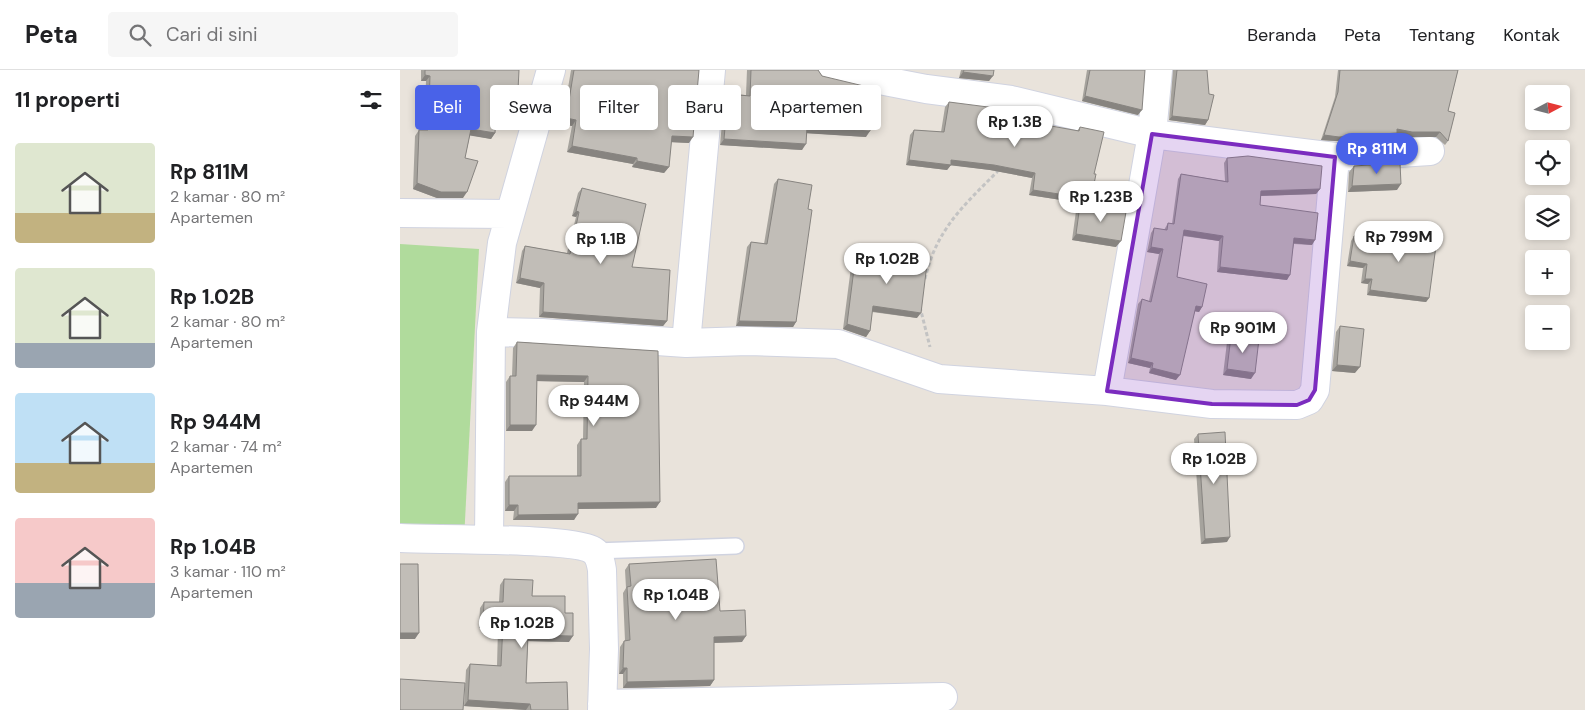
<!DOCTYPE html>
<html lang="id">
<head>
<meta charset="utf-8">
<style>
	:root { --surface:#fff; --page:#f6f6f6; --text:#202124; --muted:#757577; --line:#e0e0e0; --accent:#4962e8 }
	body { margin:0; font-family:"DM Sans",sans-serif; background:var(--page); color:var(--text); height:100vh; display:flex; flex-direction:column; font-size:19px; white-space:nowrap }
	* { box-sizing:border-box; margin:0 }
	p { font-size:16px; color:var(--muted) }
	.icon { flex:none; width:28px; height:28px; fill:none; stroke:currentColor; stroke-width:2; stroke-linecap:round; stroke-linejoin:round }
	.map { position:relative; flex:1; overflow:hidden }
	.side { display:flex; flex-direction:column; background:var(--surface); width:400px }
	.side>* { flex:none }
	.banner { position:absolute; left:15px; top:15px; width:475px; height:45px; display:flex; gap:10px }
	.needle { width:32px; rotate:83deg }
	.tools { position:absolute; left:1125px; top:15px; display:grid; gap:10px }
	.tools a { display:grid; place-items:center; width:45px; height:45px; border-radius:5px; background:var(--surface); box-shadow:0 2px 8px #0003; font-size:25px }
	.price { position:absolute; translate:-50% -42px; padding:0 11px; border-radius:18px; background:#fff; color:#222; font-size:16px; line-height:32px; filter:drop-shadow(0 1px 2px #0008) }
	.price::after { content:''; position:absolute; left:50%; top:30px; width:15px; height:11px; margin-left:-8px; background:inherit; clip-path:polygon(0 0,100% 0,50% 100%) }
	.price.active { background:var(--accent); color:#fff }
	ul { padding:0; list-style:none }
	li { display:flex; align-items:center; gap:15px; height:125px; padding:0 15px }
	li span { display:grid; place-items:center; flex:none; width:140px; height:100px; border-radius:5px; color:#555 }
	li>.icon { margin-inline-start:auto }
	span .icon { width:60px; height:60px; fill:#fffc; stroke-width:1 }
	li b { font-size:21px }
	h2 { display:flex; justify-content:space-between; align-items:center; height:60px; padding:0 15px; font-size:21px }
	.pill { padding:0 18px; border-radius:5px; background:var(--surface); box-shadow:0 2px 8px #0003; font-size:18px; line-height:45px }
	.pill.active { background:var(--accent); color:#fff }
	header { display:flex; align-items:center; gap:30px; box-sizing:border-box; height:70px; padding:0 25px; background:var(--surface); border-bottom:1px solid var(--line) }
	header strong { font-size:24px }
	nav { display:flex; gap:28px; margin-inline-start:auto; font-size:18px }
	.search { width:350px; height:45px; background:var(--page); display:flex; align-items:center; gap:12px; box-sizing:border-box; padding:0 18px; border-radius:5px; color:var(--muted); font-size:19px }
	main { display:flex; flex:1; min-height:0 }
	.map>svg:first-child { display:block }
</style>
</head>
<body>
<header>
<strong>Peta</strong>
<div class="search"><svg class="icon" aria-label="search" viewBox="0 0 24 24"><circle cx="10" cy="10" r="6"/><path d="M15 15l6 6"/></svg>Cari di sini</div>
<nav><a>Beranda</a><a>Peta</a><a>Tentang</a><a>Kontak</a></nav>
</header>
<main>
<section class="side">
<h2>11 properti<svg class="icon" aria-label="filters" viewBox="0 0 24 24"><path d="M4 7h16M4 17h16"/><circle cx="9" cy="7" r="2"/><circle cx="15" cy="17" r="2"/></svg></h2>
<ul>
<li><span style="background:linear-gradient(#dfe7d0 70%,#c2b280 0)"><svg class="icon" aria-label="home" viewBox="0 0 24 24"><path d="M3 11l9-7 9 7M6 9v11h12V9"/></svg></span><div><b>Rp 811M</b><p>2 kamar · 80 m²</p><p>Apartemen</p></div></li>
<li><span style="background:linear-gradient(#dfe7d0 75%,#9aa5b1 0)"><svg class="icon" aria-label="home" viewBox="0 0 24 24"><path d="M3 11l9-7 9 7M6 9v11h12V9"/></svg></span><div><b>Rp 1.02B</b><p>2 kamar · 80 m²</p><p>Apartemen</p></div></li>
<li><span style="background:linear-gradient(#bfe0f5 70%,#c2b280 0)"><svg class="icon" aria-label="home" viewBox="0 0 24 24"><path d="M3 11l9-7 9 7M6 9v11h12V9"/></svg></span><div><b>Rp 944M</b><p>2 kamar · 74 m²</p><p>Apartemen</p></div></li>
<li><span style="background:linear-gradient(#f6c9c9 65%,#9aa5b1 0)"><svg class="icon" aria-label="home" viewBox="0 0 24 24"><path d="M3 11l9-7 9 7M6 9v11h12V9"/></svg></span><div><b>Rp 1.04B</b><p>3 kamar · 110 m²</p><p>Apartemen</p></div></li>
</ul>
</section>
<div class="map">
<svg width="1185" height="640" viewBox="0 0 1185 640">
	<rect width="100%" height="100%" fill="#e9e3db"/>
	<path fill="#b0db9c" d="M0,174l79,5 -15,291 -64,-2z"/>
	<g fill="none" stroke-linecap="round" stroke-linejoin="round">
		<g stroke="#d0d3e0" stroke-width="18">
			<path id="lane" d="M195,481l141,-5"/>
		</g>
		<g stroke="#d0d3e0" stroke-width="30">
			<path id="street" d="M428,0l98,19 85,11 141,34 183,23 95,-6
				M0,143l108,1
				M91,262l51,1 144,10 62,-2 90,3 101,35 168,12 105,13 85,1 12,-5 6,-10 20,-233
				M286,273l25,-273
				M707,321l45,-257 6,-64
				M0,468c31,2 179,-1 195,14 5,5 6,12 7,18l2,79 -2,61
				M89,469l2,-207 11,-89 49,-173
				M202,634l341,-7"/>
		</g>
		<path stroke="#c3c3c3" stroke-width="3" stroke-dasharray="4 2.5" stroke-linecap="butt" d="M525,209c11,-49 38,-73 72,-107l1,-4
			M520,237l10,40"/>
		<use href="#lane" stroke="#fff" stroke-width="15"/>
		<use href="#street" stroke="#fff" stroke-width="28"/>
	</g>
	<path fill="#a6a39d" d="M21,0h98l-5,26 -17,-1 -2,38 -4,6 -21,-4 -5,23 -2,40h-26l-24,-9 2,-53 4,-6h5l2,-49h-5z
		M171,0h128l-10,73 -18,-1 -2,25 -5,6 -32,-6 1,-3 -66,-12 5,-26 -10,-2z
		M347,0h71l48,67 -59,-4 -5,17 -82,-5 4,-45 4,-6 18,1z
		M561,0h33l-5,11 -30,-3z
		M687,0h58l-7,45 -56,-14z
		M773,0h34l1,50 -3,5 -36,-5z
		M938,0h120l-10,41v30l-3,4 -9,-8h-27l-12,-3 -3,4 -59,3 -14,-1 14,-43z
		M549,32l91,22 37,7 3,-4 7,77 -58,-9 3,-17 -42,-8 -39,-5 -4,5 -41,-5 4,-30 4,-5 27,2 4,-25z
		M827,88l93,31 -4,5 -55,2 -1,9 52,40 -18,-1 -7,36 -70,-8 2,-31 -36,-5 -6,41 25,30 -3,5 -4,-1 -19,69 -27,-7 1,-5 -22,-5 10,-59 4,-5 7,2 10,-47 -12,-2 4,-19 3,-5 10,2 4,-7 4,1 6,-45 3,-5 44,7 -1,-18z
		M954,96l43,24 -49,2 1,-20z
		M378,109l30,30 -12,113 -3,5 -57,-1 11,-79 4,-5 13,2 10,-60z
		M182,118l85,133 -4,5 -124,-9 1,-29 -24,-5 6,-32 3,-5 42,7 9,-36 -4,-1 6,-23z
		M680,135l36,42 -44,-7 4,-29z
		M1009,157l20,71 -3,4 -59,-7 1,-11 -7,-1 2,-15 -16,-2 4,-25 3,-5 50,7 2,-12z
		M483,174l30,18 4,56 -45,-6 -2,19 -4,6 -23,-8 8,-62 4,-6 23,3 1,-14z
		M940,256l15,47 -23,-2 4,-39z
		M831,266l20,43 -28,-4 4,-33z
		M117,272l141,9 -2,157 -78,1 -4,11h-61l1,-9h-9v-29l4,-6h68v-31l4,-6h2l1,-57 -47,-1 -5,50h-26v-49l4,-6h2l1,-28z
		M798,364l29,108 -26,2 -7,-105z
		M229,494l91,47 22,31 -28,1v37l-4,6 -87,2v-14h-4l1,-27 4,-6h1l-2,-48 3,-5 -1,-18z
		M104,509l28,17 33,17 4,29 -41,-1 -2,42 42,27h-42l-62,-4 2,-36 4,-6 27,2 1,-38h-19l1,-20 4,-6h15l1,-17z"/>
	<path fill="#878480" d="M563,2l30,4 -4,5 -30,-3z
		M25,5l5,1 -4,5h-5z
		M97,19l21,1 -4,6 -21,-1z
		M685,26l57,14 -4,5 -56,-14z
		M772,46l36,4 -3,5 -36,-5z
		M166,48l10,2 -4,6 -10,-2z
		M407,57l63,4 -4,6 -63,-4z
		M71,59l24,4 -4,6 -24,-4z
		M997,59l43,3 -4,5h-27l-12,-3 -3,4 -59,3 -14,-1 3,-5z
		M272,66l21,1 -4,6 -21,-1z
		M324,69l82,5 -4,6 -82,-5z
		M172,76l65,12 -4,6 -66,-12z
		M509,90l42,5 -4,5 -41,-5z
		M551,90l43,5 41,8 -3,5 -42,-8 -42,-5z
		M237,91l32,6 -5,6 -32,-6z
		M17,113l50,9 -4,6h-26l-24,-9z
		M1001,114l-4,6 -49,2 4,-6z
		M920,119l-4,5 -59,2 4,-5z
		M633,120l58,9 -4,5 -58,-9z
		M176,141l3,1 -3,5 -4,-1z
		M784,160l39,6 -4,5 -39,-6z
		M676,164l45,7 -5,6 -44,-7z
		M894,168l21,2 -3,5 -21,-2z
		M751,177l12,2 -4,5 -12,-2z
		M950,191l17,3 -4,4 -16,-2z
		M820,197l70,8 -3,5 -70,-8z
		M120,208l24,5 -4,5 -24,-5z
		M965,209h7l-4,5 -7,-1z
		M970,220l59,8 -3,4 -59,-7z
		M473,236l48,7 -4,5 -48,-7z
		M796,236l6,1 -3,5 -6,-1z
		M143,242l124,9 -4,5 -124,-9z
		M339,251l57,1 -3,5 -57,-1z
		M447,254l23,7 -4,6 -23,-8z
		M731,288l22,5 -3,5 -22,-5z
		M937,295l23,2 -5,6 -23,-2z
		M752,298l28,7 -4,5 -27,-7z
		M827,299l28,4 -4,6 -28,-4z
		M137,305l51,1 -4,6 -51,-1z
		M110,355h26l-4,6h-26z
		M260,432l-4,6 -82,1 4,-6z
		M109,435h9l-4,6h-9z
		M178,444l-4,6h-61l5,-5z
		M830,467l-3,5 -26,2 4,-5z
		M83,552l20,1 -5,5h-19z
		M0,563h19l-4,6h-15z
		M128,565l45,1 -4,6 -45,-1z
		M346,566l-4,6 -32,1 4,-6z
		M223,598h4l-4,6h-4z
		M314,610l-4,6 -87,2 4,-6z
		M68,630l62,4 -4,6 -62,-4z"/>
	<path fill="#c1bdb7" stroke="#878480" d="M25,0h94l-1,20 -21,-1 -2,44 -24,-4 -6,29 13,3 -11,31h-26l-24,-9 2,-53h9l2,-54 -5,-1z
		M174,0h125l-6,67 -21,-1 -3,31 -32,-6v-3l-65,-12 4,-26 -10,-2z
		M351,0h67l4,6 50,12 -2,43 -63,-4 -1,17 -82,-5 4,-45 22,2z
		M564,0h30l-1,6 -30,-4z
		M690,0h55l-3,40 -57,-14z
		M777,0h30l2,24 5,1 -6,25 -36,-4z
		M940,0h118l-10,41 7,2 -7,28 -8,-9h-28l-15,-3v4l-58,4 -15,-2 14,-43z
		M549,32l39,5 53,12 -1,5 39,7 1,-4 24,5 -10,42h2l-5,25 -58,-9 2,-17 -41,-8 -43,-5v5l-42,-5 5,-30 30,2z
		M848,86l74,10 -2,23 -59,2 -1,14 58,8 -3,27 -21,-2 -4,37 -70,-8 3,-31 -39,-6 -7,47 30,7 -5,23 -6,-1 -16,69 -28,-7 1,-5 -22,-5 11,-59 9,3 12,-53 -12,-2 3,-19 13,2 1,-7 6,1 7,-50 47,8 -1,-24z
		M1000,93l1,21 -49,2 2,-20z
		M378,109l34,6 -4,24 4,1 -16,112 -57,-1 12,-79 16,2z
		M182,118l64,16 -14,63 38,3 -3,51 -124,-9 1,-29 -24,-5 5,-32 45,8 9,-42 -3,-1z
		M680,135l46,7 -5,29 -45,-7z
		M1009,157l29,4 -9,67 -59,-8 2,-11h-7l2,-15 -17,-3 4,-25 52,8z
		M483,174l32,4 -2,14 14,2 -6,49 -48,-7 -3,25 -23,-7 8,-63 26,4z
		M940,256l24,3 -4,38 -23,-2z
		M831,266l28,3 -4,34 -28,-4z
		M117,272l141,9 2,151 -82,1v11l-60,1v-10h-9v-29h72v-37h6l1,-63 -51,-1 -1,50h-26v-49h6z
		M825,362l5,105 -25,2 -7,-105z
		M316,489l4,52 25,-1 1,26 -32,1v43l-87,2v-14h-4l1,-27 6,-1 -3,-53 4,-1 -2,-22z
		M0,494h18l1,69h-19z
		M104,509l29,1 -1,16h33v17h8v23l-45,-1 -2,48 41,-1 1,28h-37l-1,-6 -62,-4 2,-36 31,2 2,-43 -20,-1 1,-20h19z
		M0,609l65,4 -2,27h-63z"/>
	<path fill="#7b2cbf" fill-opacity="0.2" stroke="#7b2cbf" stroke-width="4" stroke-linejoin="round" d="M752,64l183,23 -20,233 -6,10 -12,5 -85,-1 -105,-13z"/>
</svg>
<div class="tools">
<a><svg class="needle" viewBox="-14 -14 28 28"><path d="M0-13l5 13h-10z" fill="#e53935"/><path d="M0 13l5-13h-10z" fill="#757577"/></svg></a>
<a><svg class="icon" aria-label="locate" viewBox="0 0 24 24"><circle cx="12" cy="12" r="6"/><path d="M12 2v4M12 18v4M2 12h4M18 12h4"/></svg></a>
<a><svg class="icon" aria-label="layers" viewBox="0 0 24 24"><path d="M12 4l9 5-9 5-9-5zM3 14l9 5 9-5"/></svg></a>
<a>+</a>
<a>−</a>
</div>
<b class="price" style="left:615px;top:78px">Rp 1.3B</b>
<b class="price active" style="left:977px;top:105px">Rp 811M</b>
<b class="price" style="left:701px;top:153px">Rp 1.23B</b>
<b class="price" style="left:999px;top:193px">Rp 799M</b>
<b class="price" style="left:201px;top:195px">Rp 1.1B</b>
<b class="price" style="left:487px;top:215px">Rp 1.02B</b>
<b class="price" style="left:843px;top:284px">Rp 901M</b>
<b class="price" style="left:194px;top:357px">Rp 944M</b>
<b class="price" style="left:814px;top:415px">Rp 1.02B</b>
<b class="price" style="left:276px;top:551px">Rp 1.04B</b>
<b class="price" style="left:122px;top:579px">Rp 1.02B</b>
<div class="banner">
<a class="pill active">Beli</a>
<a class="pill">Sewa</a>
<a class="pill">Filter</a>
<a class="pill">Baru</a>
<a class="pill">Apartemen</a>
</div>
</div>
</main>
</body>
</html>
